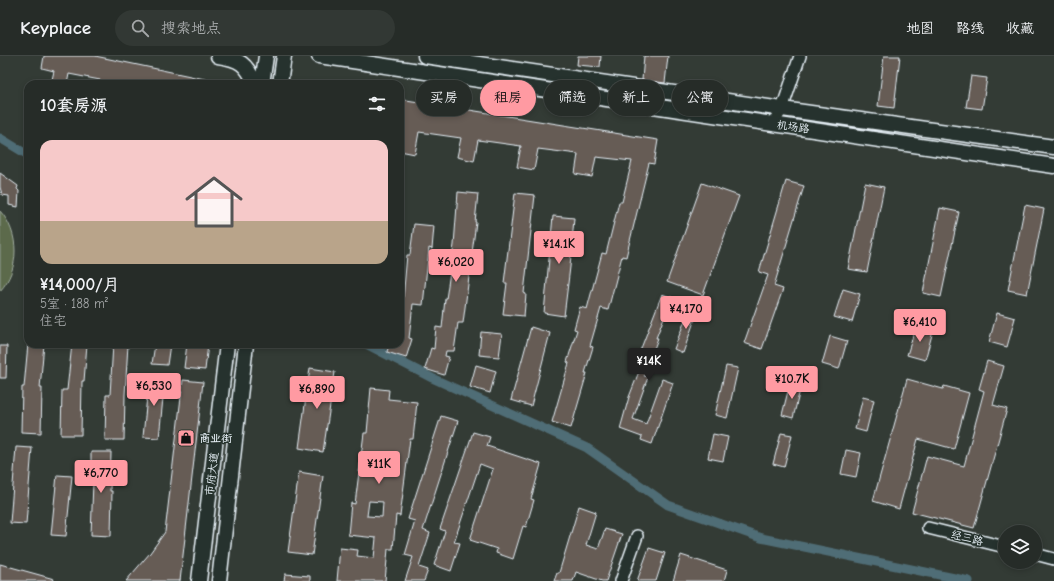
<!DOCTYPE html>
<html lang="zh">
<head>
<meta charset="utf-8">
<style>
	:root { --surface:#262c28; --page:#323834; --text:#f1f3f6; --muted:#a4a7a8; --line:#424845; --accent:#ff9aa2 }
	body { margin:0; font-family:"Comic Neue","LXGW WenKai TC",sans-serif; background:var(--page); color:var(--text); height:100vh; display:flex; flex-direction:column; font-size:15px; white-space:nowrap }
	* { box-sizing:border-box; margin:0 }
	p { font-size:13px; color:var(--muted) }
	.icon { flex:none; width:22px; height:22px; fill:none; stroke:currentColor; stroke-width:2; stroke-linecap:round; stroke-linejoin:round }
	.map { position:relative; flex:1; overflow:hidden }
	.drawer { position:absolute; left:24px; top:24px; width:380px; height:268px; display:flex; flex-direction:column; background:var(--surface); border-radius:12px; box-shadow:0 2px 6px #0003,0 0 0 1px var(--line) }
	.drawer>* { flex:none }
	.hud { position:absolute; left:416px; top:24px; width:380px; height:36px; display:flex; gap:8px }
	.controls { position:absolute; left:998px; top:469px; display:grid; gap:8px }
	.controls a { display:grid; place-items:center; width:44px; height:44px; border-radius:50%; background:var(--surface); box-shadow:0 2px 6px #0003,0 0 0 1px var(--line); font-size:20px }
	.price { position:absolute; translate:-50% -34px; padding:0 9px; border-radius:4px; background:var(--accent); color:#111; font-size:13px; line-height:26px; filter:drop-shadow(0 1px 2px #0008) }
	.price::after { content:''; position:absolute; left:50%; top:24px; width:12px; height:9px; margin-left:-6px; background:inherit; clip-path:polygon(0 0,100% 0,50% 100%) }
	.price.on { background:#222; color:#fff }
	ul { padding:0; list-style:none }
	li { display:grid; align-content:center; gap:8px; height:212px; padding:0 16px }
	li span { display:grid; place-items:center; height:124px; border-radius:12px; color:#555 }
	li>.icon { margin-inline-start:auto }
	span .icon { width:72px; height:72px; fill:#fffc; stroke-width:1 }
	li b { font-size:17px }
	h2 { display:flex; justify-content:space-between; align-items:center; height:48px; padding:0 16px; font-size:17px }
	.tag { padding:0 14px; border-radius:18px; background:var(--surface); box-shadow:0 2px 6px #0003,0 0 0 1px var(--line); font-size:14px; line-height:36px }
	.tag.on { background:var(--accent); color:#111 }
	header { display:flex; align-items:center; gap:24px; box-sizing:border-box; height:56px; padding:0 20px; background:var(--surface); border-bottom:1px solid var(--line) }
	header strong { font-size:19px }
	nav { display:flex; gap:22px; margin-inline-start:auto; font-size:14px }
	.search { width:280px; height:36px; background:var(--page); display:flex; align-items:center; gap:10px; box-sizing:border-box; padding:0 14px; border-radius:22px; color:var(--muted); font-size:15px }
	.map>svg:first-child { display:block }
</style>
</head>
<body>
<header>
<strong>Keyplace</strong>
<div class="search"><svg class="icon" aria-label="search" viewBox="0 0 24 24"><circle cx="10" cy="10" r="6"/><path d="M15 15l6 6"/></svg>搜索地点</div>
<nav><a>地图</a><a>路线</a><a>收藏</a></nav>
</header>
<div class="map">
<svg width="1054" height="525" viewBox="0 0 1054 525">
	<rect width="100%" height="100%" fill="#333b35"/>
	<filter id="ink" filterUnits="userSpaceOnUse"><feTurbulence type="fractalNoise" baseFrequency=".025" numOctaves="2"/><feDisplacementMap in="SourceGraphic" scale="8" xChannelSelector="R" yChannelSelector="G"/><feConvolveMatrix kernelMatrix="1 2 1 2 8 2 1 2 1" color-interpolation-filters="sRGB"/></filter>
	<g filter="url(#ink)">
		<path fill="#5c6a4c" stroke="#a2aea2" d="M0,155c20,22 20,58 0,80z"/>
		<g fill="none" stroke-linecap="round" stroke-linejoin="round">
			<path stroke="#506d76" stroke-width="9" d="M0,82l28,17
				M366,288l66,34 155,70 81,57 93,33 208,43"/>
		</g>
		<path fill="#665b55" stroke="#e8f1f8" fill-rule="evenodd" d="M44,0h51l119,25 -1,3h-114l1,-4 -31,-6 -2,10h-16l3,-13 -12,-3z
			M578,0h23l-1,11 -23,-2z
			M644,0h24l-3,27 -23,-3z
			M884,0h16l-6,52 -16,-2z
			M971,20l16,2 -5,31 -16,-2z
			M400,43l258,41 -4,24 -5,-1 -23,94 -4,-1 -14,54 -7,-2 -11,38 3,1 -8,26h2l-16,55 -19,-6 17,-59 -2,-1 10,-32 -3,-1 6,-22 7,2 15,-56 4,1 13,-52h3l10,-41 -36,-4 -4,20 -17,-3 3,-20 -40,-5 -4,21 -17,-3 4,-21 -43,-6 -4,21 -17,-4 4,-19 -42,-6 -4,22 -15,-3 2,-22h-2z
			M0,117l18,13 -1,3 2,2 -1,16 -9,-2v-9l-7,-1 -2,-8z
			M786,125l18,5 -30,100 9,3 -21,60 -18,-6 24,-68 -9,-3z
			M702,127l37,13 -36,99 -36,-13z
			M865,127l19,4 -17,85 -19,-3z
			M458,136l20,2 -3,28h1l-13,101h-5l-4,28h-8l-1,5 4,1 -5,18 -19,-6 6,-21 3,1 2,-22 6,1 3,-29h1l8,-54z
			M515,137l20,2 -11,98 2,1 -2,22 -21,-2 4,-31h-3z
			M1025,149l19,4 -17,85 -19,-4z
			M940,152l19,4 -18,85 -18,-4z
			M553,160l21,2 -4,49 -6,49 -20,-3z
			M414,168l20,2 -2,23 -3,-1 -6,57 -10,-1 -4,34 3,1 -6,19 -19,-6 2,-8h11v-33h2l5,-56h3z
			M843,233l17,5 -8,28 -18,-5z
			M662,238l12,4 -7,18 -2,-1 -9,23h2l-14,38 4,1 -15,42 13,5 16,-45 11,4 -21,61 -11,-4 1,-3 -22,-8 9,-32 11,-28 -3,-1 6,-16 -3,-1z
			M690,251l8,3 -15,43 -9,-4z
			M997,257l18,5 -8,29 -18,-5z
			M916,270l17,5 -8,29 -18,-5z
			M531,271l19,6 -19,73 -20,-6z
			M481,276l21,2 -3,23 -20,-2z
			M830,280l17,5 -8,28 -17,-5z
			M28,288h16l-4,44h2l-1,45 -20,-1 1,-45h2z
			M72,288h15l-3,37h-2l-1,54h-20l1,-45h5z
			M113,288h15l-3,51 -1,45h-19l1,-45h4z
			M155,288h15l-3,21 -15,-1z
			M187,288h21l-3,26 -21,-2z
			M0,290h7l-1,32h-6z
			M987,305l17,5 -11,39 14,4 -33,119 -62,-16 15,-56 37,10 20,-75 -5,-2z
			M476,309l20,6 -6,22 -20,-6z
			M726,310l12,2 -11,50 -12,-3z
			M310,312l25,4 -12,80 -24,-4z
			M149,320l16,2 -6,60 -16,-1z
			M907,323l36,10 1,-3 25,7 -15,56 -36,-10 -19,70 -26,-8z
			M183,324l20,2 -23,199h-54l24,-28 15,-21z
			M790,327l11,3 -8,32 -11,-3z
			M371,332l18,2 -1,9 29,3 -4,37h-3l-10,77 -4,-1 -3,34h-5l-3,32h-48l3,-33 18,2 -1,6 17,2 2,-20 -28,-3 3,-32 4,1 9,-71h3zM369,445l14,1 -1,15 -15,-1z
			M863,341l11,3 -8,32 -11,-3z
			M441,360l17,5 -35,109 7,3 -11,34 9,3 -4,11h-19l8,-24 -8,-2 10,-34 -7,-2z
			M473,376l17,5 -3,9 54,18 -10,35 3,1 -8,27 -3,-1 -10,33 -17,-6 1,-4 -27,-9 23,-71 -13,-5 -26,78 6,1 -9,28 -17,-6 11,-34 -5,-2z
			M781,377l11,2 -8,32 -11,-3z
			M713,378l15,3 -5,24 -15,-3z
			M16,391l16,1 -6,76 -16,-1z
			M846,394l15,3 -5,24 -15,-3z
			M91,396h20l-1,39h2l-1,45 -20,-1 2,-53h-2z
			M299,416l24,4 -11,79 -24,-3z
			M57,419l15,1 -6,60 -15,-1z
			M579,450l17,6 -10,33 12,4 7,-20 17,5 -16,47h-4l-26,-9 -3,9h-19l3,-8h2z
			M649,492l16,5 -9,28h-19z
			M681,499l46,15 -3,11h-51z
			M0,508l54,15 -1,2h-53z
			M285,518l25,2v5h-26z"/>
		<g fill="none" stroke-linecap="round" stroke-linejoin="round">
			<g stroke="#e8f1f8" stroke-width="14">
				<path id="minor" d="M773,68l9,-15 18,-53
					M928,472l77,19
					M1035,498l19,5
					M621,525l16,-45"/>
			</g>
			<g stroke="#e8f1f8" stroke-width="17">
				<path id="major" d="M218,0c22,3 29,8 37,28
					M319,0l735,110
					M425,0l357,53 272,38
					M262,28l4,-28
					M280,28l4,-28
					M199,525l28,-237
					M219,525l27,-237"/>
			</g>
			<use href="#minor" stroke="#26332d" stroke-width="11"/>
			<use href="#major" stroke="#26332d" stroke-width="14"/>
		</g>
	</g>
	<defs>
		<g id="shop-square" transform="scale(0.9)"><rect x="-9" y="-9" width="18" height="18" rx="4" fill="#ff9aa2" stroke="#26332d"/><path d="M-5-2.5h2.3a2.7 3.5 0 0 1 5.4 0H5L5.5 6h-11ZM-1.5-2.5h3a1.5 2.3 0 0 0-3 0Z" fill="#111"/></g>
	</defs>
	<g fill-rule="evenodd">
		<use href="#shop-square" x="186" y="382"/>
	</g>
	<g text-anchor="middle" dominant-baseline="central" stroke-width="3" stroke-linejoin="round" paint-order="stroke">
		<g font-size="11" fill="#e8f1f8" stroke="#26332d">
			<text transform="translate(793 71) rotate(8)">机场路</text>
			<text transform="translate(212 418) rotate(-83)">市府大道</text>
			<text transform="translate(967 482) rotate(14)">经三路</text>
		</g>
		<g font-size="11" font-weight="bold" fill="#e8f1f8" stroke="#26332d" text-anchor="start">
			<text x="199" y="382">商业街</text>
		</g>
	</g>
</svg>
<div class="controls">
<a><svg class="icon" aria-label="layers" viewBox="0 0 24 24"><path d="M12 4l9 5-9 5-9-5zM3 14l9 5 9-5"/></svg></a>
</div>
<b class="price" style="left:559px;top:209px">¥14.1K</b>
<b class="price" style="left:456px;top:227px">¥6,020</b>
<b class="price" style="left:686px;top:274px">¥4,170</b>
<b class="price" style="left:920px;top:287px">¥6,410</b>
<b class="price on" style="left:649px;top:326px">¥14K</b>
<b class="price" style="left:792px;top:344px">¥10.7K</b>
<b class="price" style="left:154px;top:351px">¥6,530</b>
<b class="price" style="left:317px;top:354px">¥6,890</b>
<b class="price" style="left:379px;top:429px">¥11K</b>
<b class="price" style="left:101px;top:438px">¥6,770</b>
<div class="hud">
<a class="tag">买房</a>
<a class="tag on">租房</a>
<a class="tag">筛选</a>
<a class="tag">新上</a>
<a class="tag">公寓</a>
</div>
<section class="drawer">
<h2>10套房源<svg class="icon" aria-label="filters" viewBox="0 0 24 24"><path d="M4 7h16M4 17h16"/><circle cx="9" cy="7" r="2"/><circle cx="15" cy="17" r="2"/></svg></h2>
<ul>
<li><span style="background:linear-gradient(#f6c9c9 65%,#b9a48a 0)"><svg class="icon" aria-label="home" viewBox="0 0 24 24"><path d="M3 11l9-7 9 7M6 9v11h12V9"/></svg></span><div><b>¥14,000/月</b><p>5室 · 188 m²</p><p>住宅</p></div></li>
</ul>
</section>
</div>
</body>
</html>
